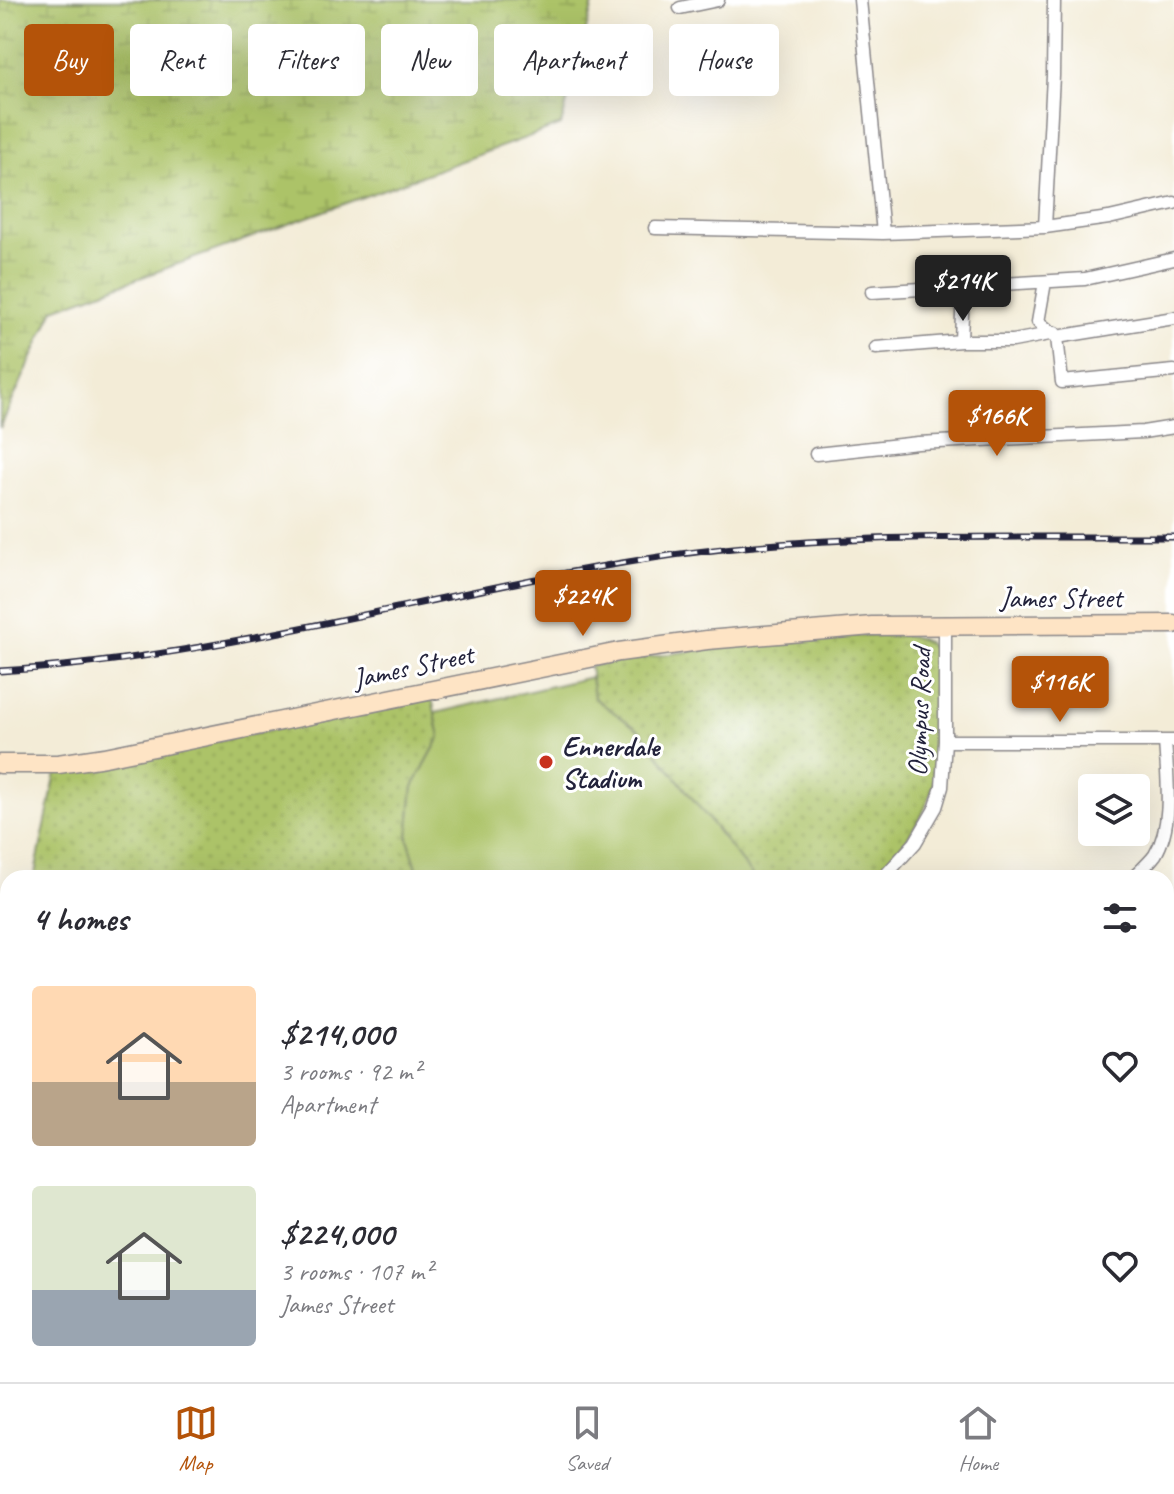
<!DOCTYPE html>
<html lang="en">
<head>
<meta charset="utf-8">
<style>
	:root { --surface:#fff; --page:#f7f7f7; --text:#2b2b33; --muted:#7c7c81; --line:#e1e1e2; --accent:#b45309 }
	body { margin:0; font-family:Caveat,sans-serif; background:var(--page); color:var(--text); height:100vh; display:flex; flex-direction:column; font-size:30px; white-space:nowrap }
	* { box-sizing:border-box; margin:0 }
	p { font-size:26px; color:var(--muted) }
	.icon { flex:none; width:44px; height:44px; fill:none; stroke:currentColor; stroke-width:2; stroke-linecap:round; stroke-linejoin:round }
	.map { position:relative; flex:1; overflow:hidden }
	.drawer { position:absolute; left:0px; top:870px; width:1174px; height:512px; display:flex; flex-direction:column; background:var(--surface); border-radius:24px 24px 0 0; box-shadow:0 8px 32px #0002 }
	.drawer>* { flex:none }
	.guide { position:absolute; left:24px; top:24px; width:1126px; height:72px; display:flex; gap:16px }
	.tools { position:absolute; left:1078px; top:774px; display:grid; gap:16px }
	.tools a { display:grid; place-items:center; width:72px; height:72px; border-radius:8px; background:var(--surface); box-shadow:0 8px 32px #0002; font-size:40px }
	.price { position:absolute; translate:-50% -68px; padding:0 18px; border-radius:8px; background:var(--accent); color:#fff; font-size:26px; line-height:52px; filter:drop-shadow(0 2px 4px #0008) }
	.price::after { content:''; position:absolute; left:50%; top:48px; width:24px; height:18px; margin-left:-12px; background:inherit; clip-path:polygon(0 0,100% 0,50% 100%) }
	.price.active { background:#222; color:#fff }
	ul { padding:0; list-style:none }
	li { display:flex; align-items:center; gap:24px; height:200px; padding:0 32px }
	li span { display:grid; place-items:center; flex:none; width:224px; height:160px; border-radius:8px; color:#555 }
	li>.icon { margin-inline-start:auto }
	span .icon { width:96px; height:96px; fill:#fffc; stroke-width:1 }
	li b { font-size:34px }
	h2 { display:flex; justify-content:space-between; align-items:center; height:96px; padding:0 32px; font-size:34px }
	.tag { padding:0 28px; border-radius:8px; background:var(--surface); box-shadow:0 8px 32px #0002; font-size:28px; line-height:72px }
	.tag.active { background:var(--accent); color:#fff }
	.tabs { display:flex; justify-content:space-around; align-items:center; height:112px; border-top:2px solid var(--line); background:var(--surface); font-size:22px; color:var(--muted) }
	.tabs a { display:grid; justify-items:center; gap:4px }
	.tabs .active { color:var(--accent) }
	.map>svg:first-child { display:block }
</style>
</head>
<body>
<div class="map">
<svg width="1174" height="1382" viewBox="0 0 1174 1382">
	<defs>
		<pattern id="grass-dots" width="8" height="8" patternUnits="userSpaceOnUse" patternTransform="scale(2)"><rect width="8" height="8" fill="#acc368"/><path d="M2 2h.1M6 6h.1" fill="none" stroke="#94a75b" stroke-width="1.8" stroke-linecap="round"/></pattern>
		<pattern id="wetland-marsh" width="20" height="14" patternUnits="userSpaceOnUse" patternTransform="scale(2)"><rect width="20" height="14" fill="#acc368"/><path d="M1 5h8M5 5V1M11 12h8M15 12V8" fill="none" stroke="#94a75b"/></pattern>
	</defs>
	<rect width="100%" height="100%" fill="#fff"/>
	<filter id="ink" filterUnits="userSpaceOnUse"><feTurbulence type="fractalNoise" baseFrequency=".0125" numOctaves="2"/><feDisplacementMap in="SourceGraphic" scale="16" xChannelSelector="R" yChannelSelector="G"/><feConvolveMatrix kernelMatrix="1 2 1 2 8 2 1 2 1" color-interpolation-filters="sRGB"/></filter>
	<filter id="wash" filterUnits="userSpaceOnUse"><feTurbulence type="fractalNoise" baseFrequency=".006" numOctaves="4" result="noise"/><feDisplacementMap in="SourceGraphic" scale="32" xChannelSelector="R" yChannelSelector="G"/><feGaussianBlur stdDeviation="1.8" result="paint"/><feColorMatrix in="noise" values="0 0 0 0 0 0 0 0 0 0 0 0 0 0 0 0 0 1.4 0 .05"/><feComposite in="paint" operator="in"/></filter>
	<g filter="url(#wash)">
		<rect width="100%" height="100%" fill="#f3ecd7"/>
		<path fill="url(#grass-dots)" stroke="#677252" stroke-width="2" d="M866,635c21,1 59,-5 69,17l-1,133 -11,28 -17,27 -34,38h-118l-114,-147 -46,-33 -4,-32c91,-15 183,-27 276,-31z
			M432,698l8,39 -27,50 -5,51 12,40h-386l22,-105z
			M8,1000v374h366l-8,8h-366v-343z"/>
		<path fill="url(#wetland-marsh)" stroke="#677252" stroke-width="2" d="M0,0h594l-33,125 -507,184 -54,119z"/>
		<path fill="#acc368" stroke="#677252" stroke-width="2" d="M591,677l3,21 46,33 114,147h-334l-12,-40 5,-51 27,-50 -5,-24z"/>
		<g id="blocks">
			<path fill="#d18fb8" d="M461,1374h57l-8,8h-52z"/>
		</g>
	</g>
	<g filter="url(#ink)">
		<use href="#blocks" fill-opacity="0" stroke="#8a8789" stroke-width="2"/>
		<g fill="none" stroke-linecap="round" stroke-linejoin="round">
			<g stroke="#8a8789" stroke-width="15">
				<path id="street" d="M860,0l23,233
					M680,8l38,-8
					M1045,227l8,-151 1,-76
					M655,228l228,5 162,-6 64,-9 65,-15
					M1045,282l-7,40 19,15 5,45 112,-11
					M872,292l213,-13 89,-20
					M1057,337l117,-19
					M961,341l2,-54
					M876,348l85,-7h52l42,-8
					M816,454l102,-11 225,-11 31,-5
					M945,741h229
					M883,878l32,-35 21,-36 6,-20 3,-46v-116
					M1133,878c7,-7 16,-15 22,-23 19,-31 12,-79 10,-114
					M1166,1101l8,-8
					M1166,1359l8,-8
					M751,1374l3,8
					M947,1374l4,8
					M592,1382l17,-8
					M1138,1382l10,-8"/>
			</g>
			<g stroke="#8a8789" stroke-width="21">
				<path id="secondary" d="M0,764h58l47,-7 514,-105 88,-12 165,-14 302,-2"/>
			</g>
			<use href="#street" stroke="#fff" stroke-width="12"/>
			<use href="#secondary" stroke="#fee4c5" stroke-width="18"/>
			<g stroke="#22223b" stroke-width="7">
				<path id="rail" d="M0,671c229,-13 447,-83 673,-116 166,-23 334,-17 501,-18"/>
			</g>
			<use href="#rail" stroke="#fff" stroke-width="4" stroke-dasharray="12" stroke-linecap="butt"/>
		</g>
	</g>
	<circle fill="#c8321e" stroke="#fff" stroke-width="3" cx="546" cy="762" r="8"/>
	<g text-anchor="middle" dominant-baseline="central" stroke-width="6" stroke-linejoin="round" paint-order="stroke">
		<g font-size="28" fill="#22223b" stroke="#fff">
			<text x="1061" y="597">James Street</text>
			<text transform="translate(413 666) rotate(-12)">James Street</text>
			<text transform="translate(919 712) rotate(-88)">Olympus Road</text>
		</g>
		<g font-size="28" font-weight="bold" fill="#22223b" stroke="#fff" text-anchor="start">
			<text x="562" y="746">Ennerdale<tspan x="562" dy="32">Stadium</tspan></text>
		</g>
	</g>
</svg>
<div class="tools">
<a><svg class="icon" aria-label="layers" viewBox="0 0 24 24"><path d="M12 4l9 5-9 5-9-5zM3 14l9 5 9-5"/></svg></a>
</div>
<b class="price active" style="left:963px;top:323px">$214K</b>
<b class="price" style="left:997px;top:458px">$166K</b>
<b class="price" style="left:583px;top:638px">$224K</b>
<b class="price" style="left:1060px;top:724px">$116K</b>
<div class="guide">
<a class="tag active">Buy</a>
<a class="tag">Rent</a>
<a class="tag">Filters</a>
<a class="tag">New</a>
<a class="tag">Apartment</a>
<a class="tag">House</a>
</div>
<section class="drawer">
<h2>4 homes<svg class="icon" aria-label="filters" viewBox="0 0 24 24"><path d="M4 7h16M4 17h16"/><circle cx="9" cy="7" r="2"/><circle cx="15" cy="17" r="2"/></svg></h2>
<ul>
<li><span style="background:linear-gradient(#ffd9b3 60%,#b9a48a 0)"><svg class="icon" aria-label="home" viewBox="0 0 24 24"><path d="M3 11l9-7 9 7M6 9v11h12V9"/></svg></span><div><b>$214,000</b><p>3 rooms · 92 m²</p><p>Apartment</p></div><svg class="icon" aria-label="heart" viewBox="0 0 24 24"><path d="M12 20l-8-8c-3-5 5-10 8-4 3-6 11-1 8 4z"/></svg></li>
<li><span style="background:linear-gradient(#dfe7d0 65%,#9aa5b1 0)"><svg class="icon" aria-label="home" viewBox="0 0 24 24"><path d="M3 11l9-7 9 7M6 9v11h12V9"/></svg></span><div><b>$224,000</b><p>3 rooms · 107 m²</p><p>James Street</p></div><svg class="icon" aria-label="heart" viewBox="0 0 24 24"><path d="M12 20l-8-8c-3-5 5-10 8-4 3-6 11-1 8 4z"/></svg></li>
</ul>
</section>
</div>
<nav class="tabs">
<a class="active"><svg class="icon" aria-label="map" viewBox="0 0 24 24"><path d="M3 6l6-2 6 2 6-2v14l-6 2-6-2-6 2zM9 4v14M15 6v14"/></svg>Map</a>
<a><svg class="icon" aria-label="saved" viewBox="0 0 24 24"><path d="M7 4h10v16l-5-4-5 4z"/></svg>Saved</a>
<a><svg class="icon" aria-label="home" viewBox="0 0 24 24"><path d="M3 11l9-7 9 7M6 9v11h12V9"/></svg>Home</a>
</nav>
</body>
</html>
